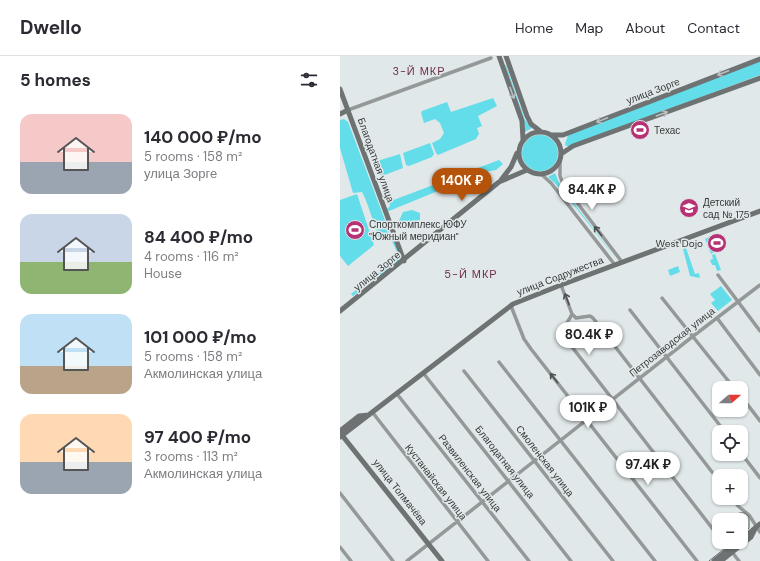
<!DOCTYPE html>
<html lang="en">
<head>
<meta charset="utf-8">
<style>
	:root { --surface:#fff; --page:#f7f7f7; --text:#2b2b33; --muted:#7c7c81; --line:#e1e1e2; --accent:#b45309 }
	body { margin:0; font-family:"DM Sans",sans-serif; background:var(--page); color:var(--text); height:100vh; display:flex; flex-direction:column; font-size:15px; white-space:nowrap }
	* { box-sizing:border-box; margin:0 }
	p { font-size:13px; color:var(--muted) }
	.icon { flex:none; width:22px; height:22px; fill:none; stroke:currentColor; stroke-width:2; stroke-linecap:round; stroke-linejoin:round }
	.map { position:relative; flex:1; overflow:hidden }
	.drawer { display:flex; flex-direction:column; background:var(--surface); width:340px }
	.drawer>* { flex:none }
	.needle { width:26px; rotate:70deg }
	.buttons { position:absolute; left:372px; top:325px; display:grid; gap:8px }
	.buttons a { display:grid; place-items:center; width:36px; height:36px; border-radius:8px; background:var(--surface); box-shadow:0 1px 3px #0004; font-size:20px }
	.price { position:absolute; translate:-50% -34px; padding:0 9px; border-radius:14px; background:#fff; color:#222; font-size:13px; line-height:26px; filter:drop-shadow(0 1px 2px #0008) }
	.price::after { content:''; position:absolute; left:50%; top:24px; width:12px; height:9px; margin-left:-6px; background:inherit; clip-path:polygon(0 0,100% 0,50% 100%) }
	.price.selected { background:var(--accent); color:#fff }
	ul { padding:0; list-style:none }
	li { display:flex; align-items:center; gap:12px; height:100px; padding:0 20px }
	li span { display:grid; place-items:center; flex:none; width:112px; height:80px; border-radius:12px; color:#555 }
	li>.icon { margin-inline-start:auto }
	span .icon { width:48px; height:48px; fill:#fffc; stroke-width:1 }
	li b { font-size:17px }
	h2 { display:flex; justify-content:space-between; align-items:center; height:48px; padding:0 20px; font-size:17px }
	header { display:flex; align-items:center; gap:24px; box-sizing:border-box; height:56px; padding:0 20px; background:var(--surface); border-bottom:1px solid var(--line) }
	header strong { font-size:19px }
	nav { display:flex; gap:22px; margin-inline-start:auto; font-size:14px }
	main { display:flex; flex:1; min-height:0 }
	.map>svg:first-child { display:block }
</style>
</head>
<body>
<header>
<strong>Dwello</strong>
<nav><a>Home</a><a>Map</a><a>About</a><a>Contact</a></nav>
</header>
<main>
<section class="drawer">
<h2>5 homes<svg class="icon" aria-label="filters" viewBox="0 0 24 24"><path d="M4 7h16M4 17h16"/><circle cx="9" cy="7" r="2"/><circle cx="15" cy="17" r="2"/></svg></h2>
<ul>
<li><span style="background:linear-gradient(#f6c9c9 60%,#9aa5b1 0)"><svg class="icon" aria-label="home" viewBox="0 0 24 24"><path d="M3 11l9-7 9 7M6 9v11h12V9"/></svg></span><div><b>140 000 ₽/mo</b><p>5 rooms · 158 m²</p><p>улица Зорге</p></div></li>
<li><span style="background:linear-gradient(#c9d6e8 60%,#8fb573 0)"><svg class="icon" aria-label="home" viewBox="0 0 24 24"><path d="M3 11l9-7 9 7M6 9v11h12V9"/></svg></span><div><b>84 400 ₽/mo</b><p>4 rooms · 116 m²</p><p>House</p></div></li>
<li><span style="background:linear-gradient(#bfe0f5 65%,#b9a48a 0)"><svg class="icon" aria-label="home" viewBox="0 0 24 24"><path d="M3 11l9-7 9 7M6 9v11h12V9"/></svg></span><div><b>101 000 ₽/mo</b><p>5 rooms · 158 m²</p><p>Акмолинская улица</p></div></li>
<li><span style="background:linear-gradient(#ffd9b3 60%,#9aa5b1 0)"><svg class="icon" aria-label="home" viewBox="0 0 24 24"><path d="M3 11l9-7 9 7M6 9v11h12V9"/></svg></span><div><b>97 400 ₽/mo</b><p>3 rooms · 113 m²</p><p>Акмолинская улица</p></div></li>
</ul>
</section>
<div class="map">
<svg width="420" height="505" viewBox="0 0 420 505">
	<rect width="100%" height="100%" fill="#e1e8e9"/>
	<path fill="#62dde9" d="M420,5v14l-190,71h-4l-1,-2 3,-9z
		M165,9h1l19,55 7,8 -7,4 -1,-11z
		M153,42l4,8 -19,10 4,10 -5,2 2,6 -3,5 -38,16 -2,-2 -4,-10 8,-4 4,-6 -4,-10 -5,-4 -11,4 -3,-10 1,-2 25,-9 4,10z
		M4,63l4,3 40,106 2,10 -5,3h-4c-8,-16 -11,-34 -19,-49l-9,1 -13,-45v-28z
		M182 97a18 18 0 1 1 36 0a18 18 0 1 1-36 0Z
		M90,87l4,11 -2,3 -23,9 -3,-1 -3,-12z
		M60,98l3,14 -21,8 -4,-3 -4,-11z
		M159,104l4,4 -7,6 -12,2 -95,39 -2,-2 3,-3 -1,-3 2,-2z
		M215,117l5,12 58,76 -57,-72 -13,-12z
		M17,138l17,51 -26,21 -8,-10v-56z
		M72,154l8,3v7l-11,3 -2,4 -9,-4 5,-11z
		M371,180l3,16 -3,2 -6,-15z
		M54,182l7,19 -1,3 -47,36 -2,-2 46,-36 1,-4 -7,-15z
		M346,192l9,26 4,-1 1,5 -10,-2 -7,-27z
		M375,198l6,16 -4,1 -2,-6h-3l-2,-5 3,-1 -1,-4z
		M338,210l2,6 -10,4 -2,-6z
		M381,230l11,14 -14,11 -7,-8 4,-3 -5,-6z"/>
	<g fill="none" stroke-linecap="round" stroke-linejoin="round">
		<path stroke="#959898" stroke-width="3.5" d="M8,54l143,-52
			M220,104v16l3,8 59,78
			M201,118l10,9 64,82
			M378,219l42,56
			M221,229l11,29 4,4 14,-2 3,2 126,163
			M322,242l72,90
			M171,250l13,33 7,10 166,212
			M290,254l95,122
			M232,258c-3,7 -9,13 -10,20l157,203
			M377,262l43,57
			M159,306l156,199
			M124,315l149,190
			M84,318l147,187
			M57,338l132,167
			M401,340l19,25
			M33,357l115,148
			M401,397l19,25
			M0,437l53,68
			M392,442l6,8 11,9 11,17
			M383,486l6,7
			M0,491l11,14
			M392,496l7,9
			M67,505l285,-224 68,-52"/>
		<path stroke="#6e7272" stroke-width="5" d="M159,0l23,65 1,18
			M166,0l21,60 4,8 9,7
			M0,33l64,172
			M0,58l8,-4
			M179 97a21 21 0 1 1 42 0a21 21 0 1 1-42 0Z
			M212,79h11l197,-76
			M221,98l12,-8 187,-68
			M161,124l10,-13 6,-14
			M0,255l159,-129 28,-12
			M0,375l19,-15 10,-1
			M1,378l101,127
			M0,381l173,-133 48,-19 199,-74
			M401,484l19,-16
			M374,505l24,-19
			M381,505l30,-24 5,-10"/>
		<path stroke="#656869" stroke-width="1" d="M394,464c1,-6 5,-8 11,-7l4,4v11l-8,8
			M369,505l24,-19"/>
	</g>
	<defs><path id="oneway-shaft" d="M-6 0H5M1.5-3L5.5 0L1.5 3" fill="none" stroke-width="1.6" stroke-linecap="round" stroke-linejoin="round"/></defs>
	<g stroke="#b9bfbf">
		<use href="#oneway-shaft" transform="translate(383 17) rotate(159)"/>
		<use href="#oneway-shaft" transform="translate(172 37) rotate(70)"/>
		<use href="#oneway-shaft" transform="translate(322 58) rotate(-20)"/>
		<use href="#oneway-shaft" transform="translate(262 64) rotate(158)"/>
	</g>
	<g stroke="#4e5051">
		<use href="#oneway-shaft" transform="translate(258 175) rotate(-128)"/>
		<use href="#oneway-shaft" transform="translate(227 243) rotate(-111)"/>
		<use href="#oneway-shaft" transform="translate(214 322) rotate(-129)"/>
	</g>
	<defs>
		<g id="stadium-disc" transform="scale(1)"><circle r="9.5" fill="#b73275" stroke="#e1e8e9"/><path d="M0-5a6.5 5 0 1 0 0 10a6.5 5 0 1 0 0-10ZM-3.5-1.8h7v3.6h-7Z" fill="#fff"/></g>
		<g id="school-disc" transform="scale(1)"><circle r="9.5" fill="#b73275" stroke="#e1e8e9"/><path d="M0-5L7-2L0 1L-7-2ZM-4 1L0 2.5L4 1V4Q0 6-4 4Z" fill="#fff"/></g>
	</defs>
	<g fill-rule="evenodd">
		<use href="#stadium-disc" x="300" y="74"/>
		<use href="#school-disc" x="349" y="152"/>
		<use href="#stadium-disc" x="15" y="174"/>
		<use href="#stadium-disc" x="377" y="187"/>
	</g>
	<g text-anchor="middle" dominant-baseline="central" stroke-width="3" stroke-linejoin="round" paint-order="stroke">
		<g font-size="10" fill="#363839" stroke="#e1e8e9">
			<text transform="translate(313 35) rotate(-21)">улица Зорге</text>
			<text transform="translate(36 104) rotate(70)">Благодатная улица</text>
			<text transform="translate(37 215) rotate(-39)">улица Зорге</text>
			<text transform="translate(220 220) rotate(-21)">улица Содружества</text>
			<text transform="translate(332 286) rotate(-38)">Петрозаводская улица</text>
			<text transform="translate(205 405) rotate(52)">Смоленская улица</text>
			<text transform="translate(165 406) rotate(52)">Благодатная улица</text>
			<text transform="translate(130 417) rotate(52)">Развиленская улица</text>
			<text transform="translate(96 426) rotate(52)">Кустанайская улица</text>
			<text transform="translate(60 436) rotate(52)">улица Толмачёва</text>
		</g>
		<g font-size="10" fill="#363839" stroke="#e1e8e9" text-anchor="start">
			<text x="314" y="74">Техас</text>
			<text x="363" y="146">Детский<tspan x="363" dy="12">сад № 175</tspan></text>
			<text x="29" y="168">Спорткомплекс ЮФУ<tspan x="29" dy="12">"Южный меридиан"</tspan></text>
			<text x="363" y="187" text-anchor="end">West Dojo</text>
		</g>
		<g font-size="11" letter-spacing="1" fill="#6f2d4b" stroke="#e1e8e9">
			<text x="79" y="15">3-Й МКР</text>
			<text x="131" y="218">5-Й МКР</text>
		</g>
	</g>
</svg>
<div class="buttons">
<a><svg class="needle" viewBox="-14 -14 28 28"><path d="M0-13l5 13h-10z" fill="#e53935"/><path d="M0 13l5-13h-10z" fill="#7c7c81"/></svg></a>
<a><svg class="icon" aria-label="locate" viewBox="0 0 24 24"><circle cx="12" cy="12" r="6"/><path d="M12 2v4M12 18v4M2 12h4M18 12h4"/></svg></a>
<a>+</a>
<a>−</a>
</div>
<b class="price selected" style="left:122px;top:146px">140K ₽</b>
<b class="price" style="left:252px;top:155px">84.4K ₽</b>
<b class="price" style="left:249px;top:300px">80.4K ₽</b>
<b class="price" style="left:248px;top:373px">101K ₽</b>
<b class="price" style="left:308px;top:430px">97.4K ₽</b>
</div>
</main>
</body>
</html>
